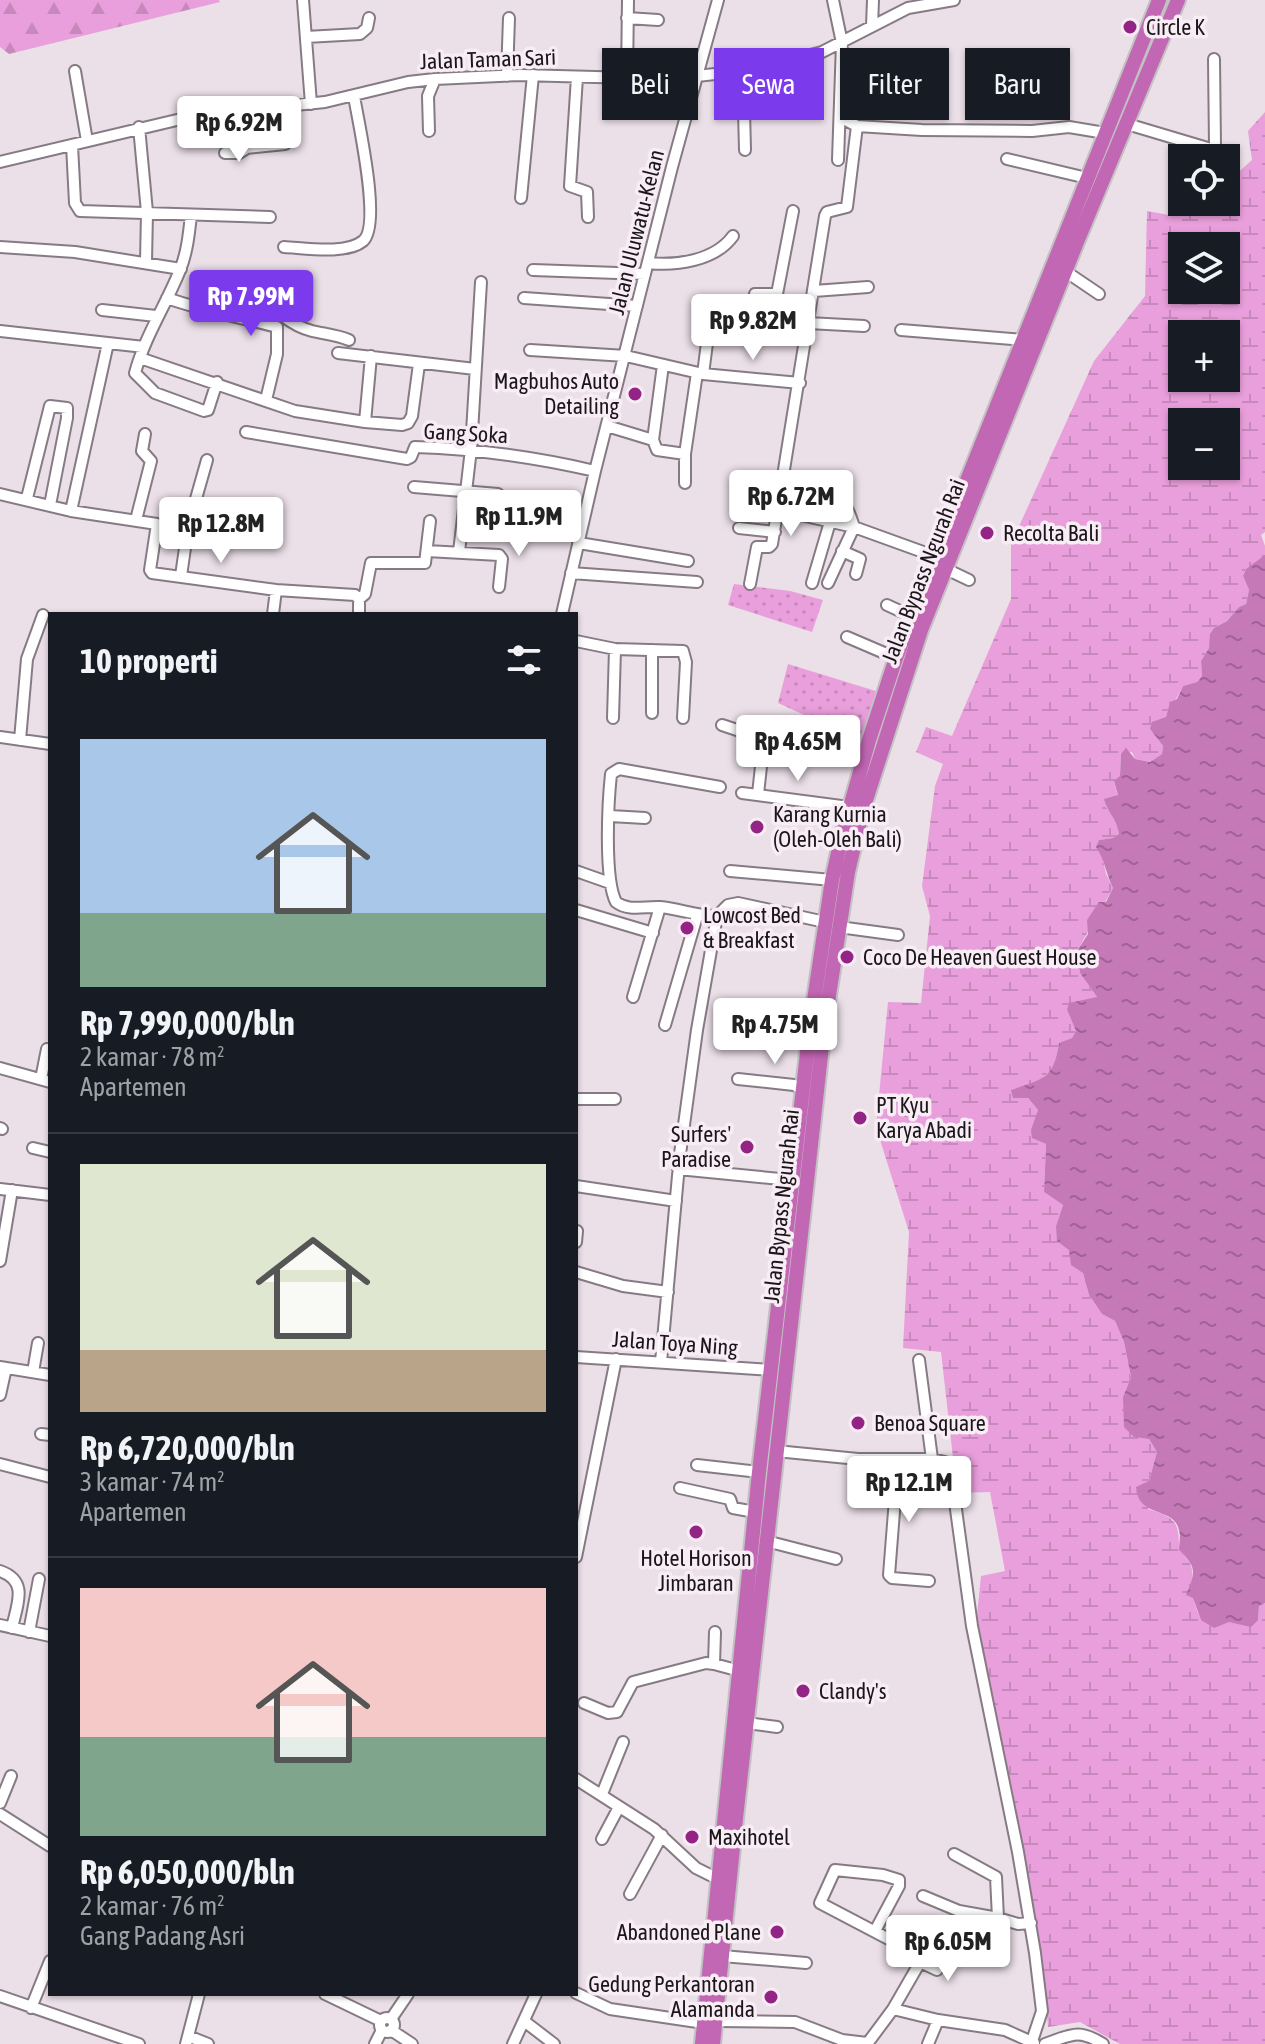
<!DOCTYPE html>
<html lang="id">
<head>
<meta charset="utf-8">
<style>
	:root { --surface:#171b24; --page:#242831; --text:#f1f3f6; --muted:#9ea1a6; --line:#363941; --accent:#7c3aed }
	body { margin:0; font-family:"Asap Condensed",sans-serif; background:var(--page); color:var(--text); height:100vh; display:flex; flex-direction:column; font-size:30px; white-space:nowrap }
	* { box-sizing:border-box; margin:0 }
	p { font-size:26px; color:var(--muted) }
	.icon { flex:none; width:44px; height:44px; fill:none; stroke:currentColor; stroke-width:2; stroke-linecap:round; stroke-linejoin:round }
	.map { position:relative; flex:1; overflow:hidden }
	.side { position:absolute; left:48px; top:612px; width:530px; height:1384px; display:flex; flex-direction:column; background:var(--surface); border-radius:0px; box-shadow:0 2px 6px #0004 }
	.side>* { flex:none }
	.top-card { position:absolute; left:602px; top:48px; width:542px; height:72px; display:flex; gap:16px }
	.controls { position:absolute; left:1168px; top:144px; display:grid; gap:16px }
	.controls a { display:grid; place-items:center; width:72px; height:72px; border-radius:0px; background:var(--surface); box-shadow:0 2px 6px #0004; font-size:40px }
	.price { position:absolute; translate:-50% -68px; padding:0 18px; border-radius:8px; background:#fff; color:#222; font-size:26px; line-height:52px; filter:drop-shadow(0 2px 4px #0008) }
	.price::after { content:''; position:absolute; left:50%; top:48px; width:24px; height:18px; margin-left:-12px; background:inherit; clip-path:polygon(0 0,100% 0,50% 100%) }
	.price.active { background:var(--accent); color:#fff }
	ul { padding:0; list-style:none }
	li { display:grid; align-content:center; gap:16px; height:424px; padding:0 32px }
	li+li { border-top:2px solid var(--line) }
	li span { display:grid; place-items:center; height:248px; border-radius:0px; color:#555 }
	li>.icon { margin-inline-start:auto }
	span .icon { width:144px; height:144px; fill:#fffc; stroke-width:1 }
	li b { font-size:34px }
	h2 { display:flex; justify-content:space-between; align-items:center; height:96px; padding:0 32px; font-size:34px }
	.pill { padding:0 28px; border-radius:0px; background:var(--surface); box-shadow:0 2px 6px #0004; font-size:28px; line-height:72px }
	.pill.active { background:var(--accent); color:#fff }
	.map>svg:first-child { display:block }
</style>
</head>
<body>
<div class="map">
<svg width="1265" height="2044" viewBox="0 0 1265 2044">
	<defs>
		<pattern id="grass-dots" width="8" height="8" patternUnits="userSpaceOnUse" patternTransform="scale(2)"><rect width="8" height="8" fill="#e99fdb"/><path d="M2 2h.1M6 6h.1" fill="none" stroke="#c788bb" stroke-width="1.8" stroke-linecap="round"/></pattern>
		<pattern id="forest-firs" width="22" height="20" patternUnits="userSpaceOnUse" patternTransform="scale(2)"><rect width="22" height="20" fill="#e99fdb"/><path d="M5 1l3.5 6h-7zM16 11l3.5 6h-7z" fill="#c788bb"/></pattern>
		<pattern id="wetland-marsh" width="20" height="14" patternUnits="userSpaceOnUse" patternTransform="scale(2)"><rect width="20" height="14" fill="#e99fdb"/><path d="M1 5h8M5 5V1M11 12h8M15 12V8" fill="none" stroke="#c788bb"/></pattern>
		<pattern id="water-ripples" width="26" height="14" patternUnits="userSpaceOnUse" patternTransform="scale(2)"><rect width="26" height="14" fill="#c579b7"/><path d="M2 4q2-2 4 0t4 0M15 11q2-2 4 0t4 0" fill="none" stroke="#9f6294"/></pattern>
	</defs>
	<rect width="100%" height="100%" fill="#ebdfe8"/>
	<path fill="url(#grass-dots)" d="M734,584l56,7 33,9 -11,32 -84,-27z
		M788,664l91,28 -13,51 -88,-40z"/>
	<path fill="url(#forest-firs)" d="M0,0h219l1,2 -211,52 -9,-7z"/>
	<path fill="url(#wetland-marsh)" fill-rule="evenodd" d="M1265,112v420l-4,3 4,11v11l-19,12 -3,7 6,14 -3,14 -7,3 -12,14 -13,7 -3,6 -2,14 -8,13 1,15 -5,6 -14,4 -7,13 -6,4 -4,14 -16,12 13,17 -1,8 -12,8 -15,-3 -3,-7 -11,2 -1,23 -6,5 4,14 -12,11 10,11 3,16 -6,4 -14,2 7,34 7,14 -36,63 3,22 17,24 -30,13 9,21 -4,7 -13,6 -3,22 -16,14 -12,18 10,12 -5,28 13,6 -2,48 19,13 -7,21 27,47 6,22 13,19 13,7 9,21 7,35 -8,20 34,55 -8,29 -1,28c28,9 31,12 31,41 22,20 9,27 15,50 1,7 5,14 7,20h57l1,-14 6,-3v441h-145l-40,-22 -32,5 -3,-38 -23,-64 7,-35 -54,-255 6,-59 24,-5 -15,-79 -33,1 -16,-141 -38,-4 6,-116 -33,-105 12,-125 33,1 9,-87 -8,-30 13,-100 8,-22 -27,-12 10,-25 26,9 59,-137v-55l83,-183 51,-65 2,-85 22,4 10,-46h3v33h44v-27l8,1 18,-16 -4,-29zM1182,246h44v44h-44zM1182,334h44v44h-44zM1182,422h44v44h-44z"/>
	<path fill="url(#water-ripples)" d="M1265,555v1048l-6,3 -1,14 -7,7 -22,-5 -15,6 -13,-8 -8,-22 -7,-3c9,-22 12,-27 -7,-45 0,-6 2,-14 0,-20 -5,-24 -41,-11 -43,-43l13,-6 8,-29 -8,-13 -15,-2 -10,-10 -1,-30 8,-20 -7,-35 -9,-21 -13,-7 -13,-19 -6,-22 -12,-8 -2,-15 -12,-9 -1,-15 7,-21 -19,-13 2,-48 -14,-6 -1,-8 7,-20 -10,-12h-15l-2,-8c32,-11 43,-11 48,-47l13,-5 4,-7 -9,-21 2,-7 28,-6 -17,-24 -3,-22 11,-17 -1,-14 12,-18h7l7,-14c-7,-14 -8,-28 -17,-41l3,-7 14,-2 6,-4c-3,-18 -11,-20 -15,-35l14,-4 -4,-14 6,-5 1,-22 5,-6 9,11 15,3 12,-8 1,-8 -13,-17 2,-7 14,-5 4,-15 7,-3 6,-13 14,-4 5,-6 -1,-15 8,-13 1,-14 4,-6 13,-7 12,-14 7,-3 3,-14 -6,-14 3,-7z"/>
	<g fill="none" stroke-linecap="round" stroke-linejoin="round">
		<g stroke="#867b84" stroke-width="14">
			<path id="minor" d="M303,0l8,104
				M833,0l9,43 -4,117
				M627,18l31,2
				M872,26l1,-26
				M306,37l54,-3 7,-6 2,-10
				M75,71l12,70
				M743,71l2,79
				M507,76l2,-58
				M577,77l-7,109 17,6 1,25
				M627,78l1,-78
				M841,100l71,7
				M239,111l7,37 39,-4
				M840,117l17,9 65,4 110,1 37,-4 36,6
				M1127,124l84,25 4,-3 -1,-87
				M139,127l8,85 -1,50
				M429,131l-1,-35 7,-17
				M72,145l3,58 5,8 190,6
				M225,153h14l8,-5
				M1007,159l80,19
				M0,162l198,-47 127,-13 83,-20 27,-3 85,-4 150,4 81,-9 71,-18 86,-44 46,-8
				M521,198l12,-123
				M191,215c-2,19 -4,38 -11,55 -14,35 -35,66 -45,103l20,20 49,18 4,-1 9,-28
				M0,247l75,5 106,17
				M284,247c21,1 62,8 79,-6 19,-16 -5,-120 -9,-145
				M648,263c28,3 67,-2 85,-27
				M533,270l112,4
				M1065,271l34,23
				M254,289c17,17 34,36 58,42 13,3 25,4 37,9
				M814,291l54,-4
				M167,298c36,13 73,19 110,29v27l-11,46
				M524,298l113,8
				M102,310l54,6
				M235,316l3,-11 10,-14 28,-4
				M808,323l56,3
				M901,330l124,10
				M0,331l144,16
				M530,350l96,6 77,18 97,9
				M338,353l137,16
				M140,358l155,53 70,11 37,3 6,-2 4,-7 7,-52
				M663,365l-10,75 4,10 28,4v29
				M703,374l7,-54h38l7,-26h22l16,-83
				M365,422l6,-66
				M607,426l46,14
				M246,432l161,27 4,-2 4,-10c62,2 120,10 180,24
				M685,454l12,-81
				M782,477c43,8 58,3 72,50l-26,56
				M414,487l84,7
				M0,494l71,17 86,13 -7,46 2,3 124,17 79,5 4,4v15
				M27,498l23,-92 17,2v10l-17,87
				M744,502l110,25 83,30
				M71,511l37,-168
				M136,520l15,-59 -9,-10 3,-17
				M739,528l36,4
				M579,543l109,18
				M427,551l72,4 3,4 -3,28
				M842,551l18,8 -4,15
				M459,552l12,-103 10,-167
				M946,569l23,11
				M571,573l126,9
				M181,576l7,-49 19,-67
				M812,583l18,-61
				M750,584l7,-37h12l3,-3 53,-328 2,-4 20,-5 10,-81
				M359,599l6,-5 6,-31h54l5,-42
				M887,605l26,12
				M273,614l3,-24
				M562,614l33,-143 77,-304 46,-167
				M847,637l49,21
				M576,641l39,8 68,2 3,11 -3,56
				M652,713v-63
				M613,718l2,-69
				M722,725l42,14 -6,55
				M0,737l50,7
				M20,740l7,-81 16,-44
				M742,793l107,14
				M610,816l35,2
				M576,871l34,12
				M730,871l102,9
				M576,910l77,23
				M717,916c-20,0 -37,-7 -57,-9 -15,-1 -31,5 -44,-5 -12,-23 -8,-100 -5,-128l8,-5 101,18
				M839,927l59,8
				M633,997l27,-90
				M665,1025l32,-109
				M0,1068l50,14
				M41,1079l6,-30
				M738,1079l56,6 8,4
				M576,1099h39
				M0,1128l2,1
				M33,1148l17,4
				M678,1169l113,11
				M576,1186l100,15
				M0,1189l50,6
				M576,1242l1,-11
				M0,1261l12,-71
				M576,1272l47,14 45,6
				M576,1357l194,13
				M919,1360l13,99
				M661,1362l19,-208 17,-124 20,-114 11,-11 10,-2 87,19
				M0,1367l50,8
				M33,1372l5,-29
				M0,1395l6,-27
				M41,1434l9,1
				M776,1451l82,8h74l13,3 10,40 17,124 46,226 17,101 7,58 -11,33
				M898,1461l-9,114 3,3 37,3
				M0,1464l50,13
				M697,1465l62,7
				M680,1488l50,11 3,9 22,4
				M766,1541l70,18
				M576,1557l40,-198
				M0,1571c29,10 17,33 12,57
				M0,1625l50,11
				M29,1632l10,-53
				M715,1632l-1,32 26,7
				M584,1703l24,10 9,-1 16,-30 73,-19 8,1
				M747,1723l30,4
				M576,1779l78,50 42,39 22,11
				M602,1794l21,-52
				M0,1803l11,-27
				M0,1814l50,32
				M602,1839l17,-32
				M954,1854l42,23 2,41 20,6 13,-1
				M630,1894l32,-59
				M923,1896l36,15 39,7
				M722,1956l84,7
				M920,1962l17,8 14,-30
				M576,1993l34,16 94,14
				M325,1994l56,27
				M0,1996l139,48
				M31,2008l19,-47
				M893,2009l45,11 67,10 29,13
				M380 2025a7 7 0 1 1 14 0a7 7 0 1 1-14 0Z
				M391,2019l17,-25
				M524,2021l30,23
				M715,2021l80,1 47,18 25,3
				M391,2030l21,14
				M188,2036l20,8
				M186,2044l13,-50
				M375,2044l7,-14
				M513,2044l23,-50
				M867,2044l26,-35 30,-52 -103,-54 15,-33 48,5 16,5v6l-24,45
				M928,2044l10,-24
				M1045,2044c26,-9 33,-16 58,0"/>
		</g>
		<g stroke="#c3c2c3" stroke-width="18">
			<path id="highway" d="M702,2044l57,-572 51,-445 22,-147 9,-41 28,-99 27,-82 263,-658
				M713,2044l23,-226 88,-790 24,-156 15,-63 58,-179 156,-388 101,-242"/>
		</g>
		<use href="#minor" stroke="#fff" stroke-width="10"/>
		<use href="#highway" stroke="#c267b4" stroke-width="14"/>
	</g>
	<g fill="#932485" stroke="#f8ecf5" stroke-width="3">
		<circle cx="1130" cy="27" r="8"/>
		<circle cx="635" cy="394" r="8"/>
		<circle cx="987" cy="533" r="8"/>
		<circle cx="757" cy="827" r="8"/>
		<circle cx="687" cy="928" r="8"/>
		<circle cx="847" cy="957" r="8"/>
		<circle cx="860" cy="1118" r="8"/>
		<circle cx="747" cy="1147" r="8"/>
		<circle cx="858" cy="1423" r="8"/>
		<circle cx="696" cy="1532" r="8"/>
		<circle cx="803" cy="1691" r="8"/>
		<circle cx="692" cy="1837" r="8"/>
		<circle cx="777" cy="1932" r="8"/>
		<circle cx="771" cy="1997" r="8"/>
	</g>
	<g text-anchor="middle" dominant-baseline="central" stroke-width="7" stroke-linejoin="round" paint-order="stroke">
		<g font-size="22" fill="#1a1619" stroke="#f8ecf5" text-anchor="start">
			<text x="1146" y="27">Circle K</text>
			<text x="619" y="381" text-anchor="end">Magbuhos Auto<tspan x="619" dy="25">Detailing</tspan></text>
			<text x="1003" y="533">Recolta Bali</text>
			<text x="773" y="814">Karang Kurnia<tspan x="773" dy="25">(Oleh-Oleh Bali)</tspan></text>
			<text x="703" y="915">Lowcost Bed<tspan x="703" dy="25">&amp; Breakfast</tspan></text>
			<text x="863" y="957">Coco De Heaven Guest House</text>
			<text x="876" y="1105">PT Kyu<tspan x="876" dy="25">Karya Abadi</tspan></text>
			<text x="731" y="1134" text-anchor="end">Surfers'<tspan x="731" dy="25">Paradise</tspan></text>
			<text x="874" y="1423">Benoa Square</text>
			<text x="696" y="1558" text-anchor="middle">Hotel Horison<tspan x="696" dy="25">Jimbaran</tspan></text>
			<text x="819" y="1691">Clandy's</text>
			<text x="708" y="1837">Maxihotel</text>
			<text x="761" y="1932" text-anchor="end">Abandoned Plane</text>
			<text x="755" y="1984" text-anchor="end">Gedung Perkantoran<tspan x="755" dy="25">Alamanda</tspan></text>
		</g>
		<g font-size="22" fill="#1a1619" stroke="#f8ecf5">
			<text transform="translate(488 59) rotate(-2)">Jalan Taman Sari</text>
			<text transform="translate(636 232) rotate(-76)">Jalan Uluwatu-Kelan</text>
			<text transform="translate(466 433) rotate(3)">Gang Soka</text>
			<text transform="translate(923 571) rotate(-69)">Jalan Bypass Ngurah Rai</text>
			<text transform="translate(781 1206) rotate(-84)">Jalan Bypass Ngurah Rai</text>
			<text transform="translate(675 1343) rotate(4)">Jalan Toya Ning</text>
		</g>
	</g>
</svg>
<div class="controls">
<a><svg class="icon" aria-label="locate" viewBox="0 0 24 24"><circle cx="12" cy="12" r="6"/><path d="M12 2v4M12 18v4M2 12h4M18 12h4"/></svg></a>
<a><svg class="icon" aria-label="layers" viewBox="0 0 24 24"><path d="M12 4l9 5-9 5-9-5zM3 14l9 5 9-5"/></svg></a>
<a>+</a>
<a>−</a>
</div>
<b class="price" style="left:239px;top:164px">Rp 6.92M</b>
<b class="price active" style="left:251px;top:338px">Rp 7.99M</b>
<b class="price" style="left:753px;top:362px">Rp 9.82M</b>
<b class="price" style="left:791px;top:538px">Rp 6.72M</b>
<b class="price" style="left:519px;top:558px">Rp 11.9M</b>
<b class="price" style="left:221px;top:565px">Rp 12.8M</b>
<b class="price" style="left:798px;top:783px">Rp 4.65M</b>
<b class="price" style="left:775px;top:1066px">Rp 4.75M</b>
<b class="price" style="left:909px;top:1524px">Rp 12.1M</b>
<b class="price" style="left:948px;top:1983px">Rp 6.05M</b>
<div class="top-card">
<a class="pill">Beli</a>
<a class="pill active">Sewa</a>
<a class="pill">Filter</a>
<a class="pill">Baru</a>
</div>
<section class="side">
<h2>10 properti<svg class="icon" aria-label="filters" viewBox="0 0 24 24"><path d="M4 7h16M4 17h16"/><circle cx="9" cy="7" r="2"/><circle cx="15" cy="17" r="2"/></svg></h2>
<ul>
<li><span style="background:linear-gradient(#a9c7e8 70%,#7fa58c 0)"><svg class="icon" aria-label="home" viewBox="0 0 24 24"><path d="M3 11l9-7 9 7M6 9v11h12V9"/></svg></span><div><b>Rp 7,990,000/bln</b><p>2 kamar · 78 m²</p><p>Apartemen</p></div></li>
<li><span style="background:linear-gradient(#dfe7d0 75%,#b9a48a 0)"><svg class="icon" aria-label="home" viewBox="0 0 24 24"><path d="M3 11l9-7 9 7M6 9v11h12V9"/></svg></span><div><b>Rp 6,720,000/bln</b><p>3 kamar · 74 m²</p><p>Apartemen</p></div></li>
<li><span style="background:linear-gradient(#f6c9c9 60%,#7fa58c 0)"><svg class="icon" aria-label="home" viewBox="0 0 24 24"><path d="M3 11l9-7 9 7M6 9v11h12V9"/></svg></span><div><b>Rp 6,050,000/bln</b><p>2 kamar · 76 m²</p><p>Gang Padang Asri</p></div></li>
</ul>
</section>
</div>
</body>
</html>
